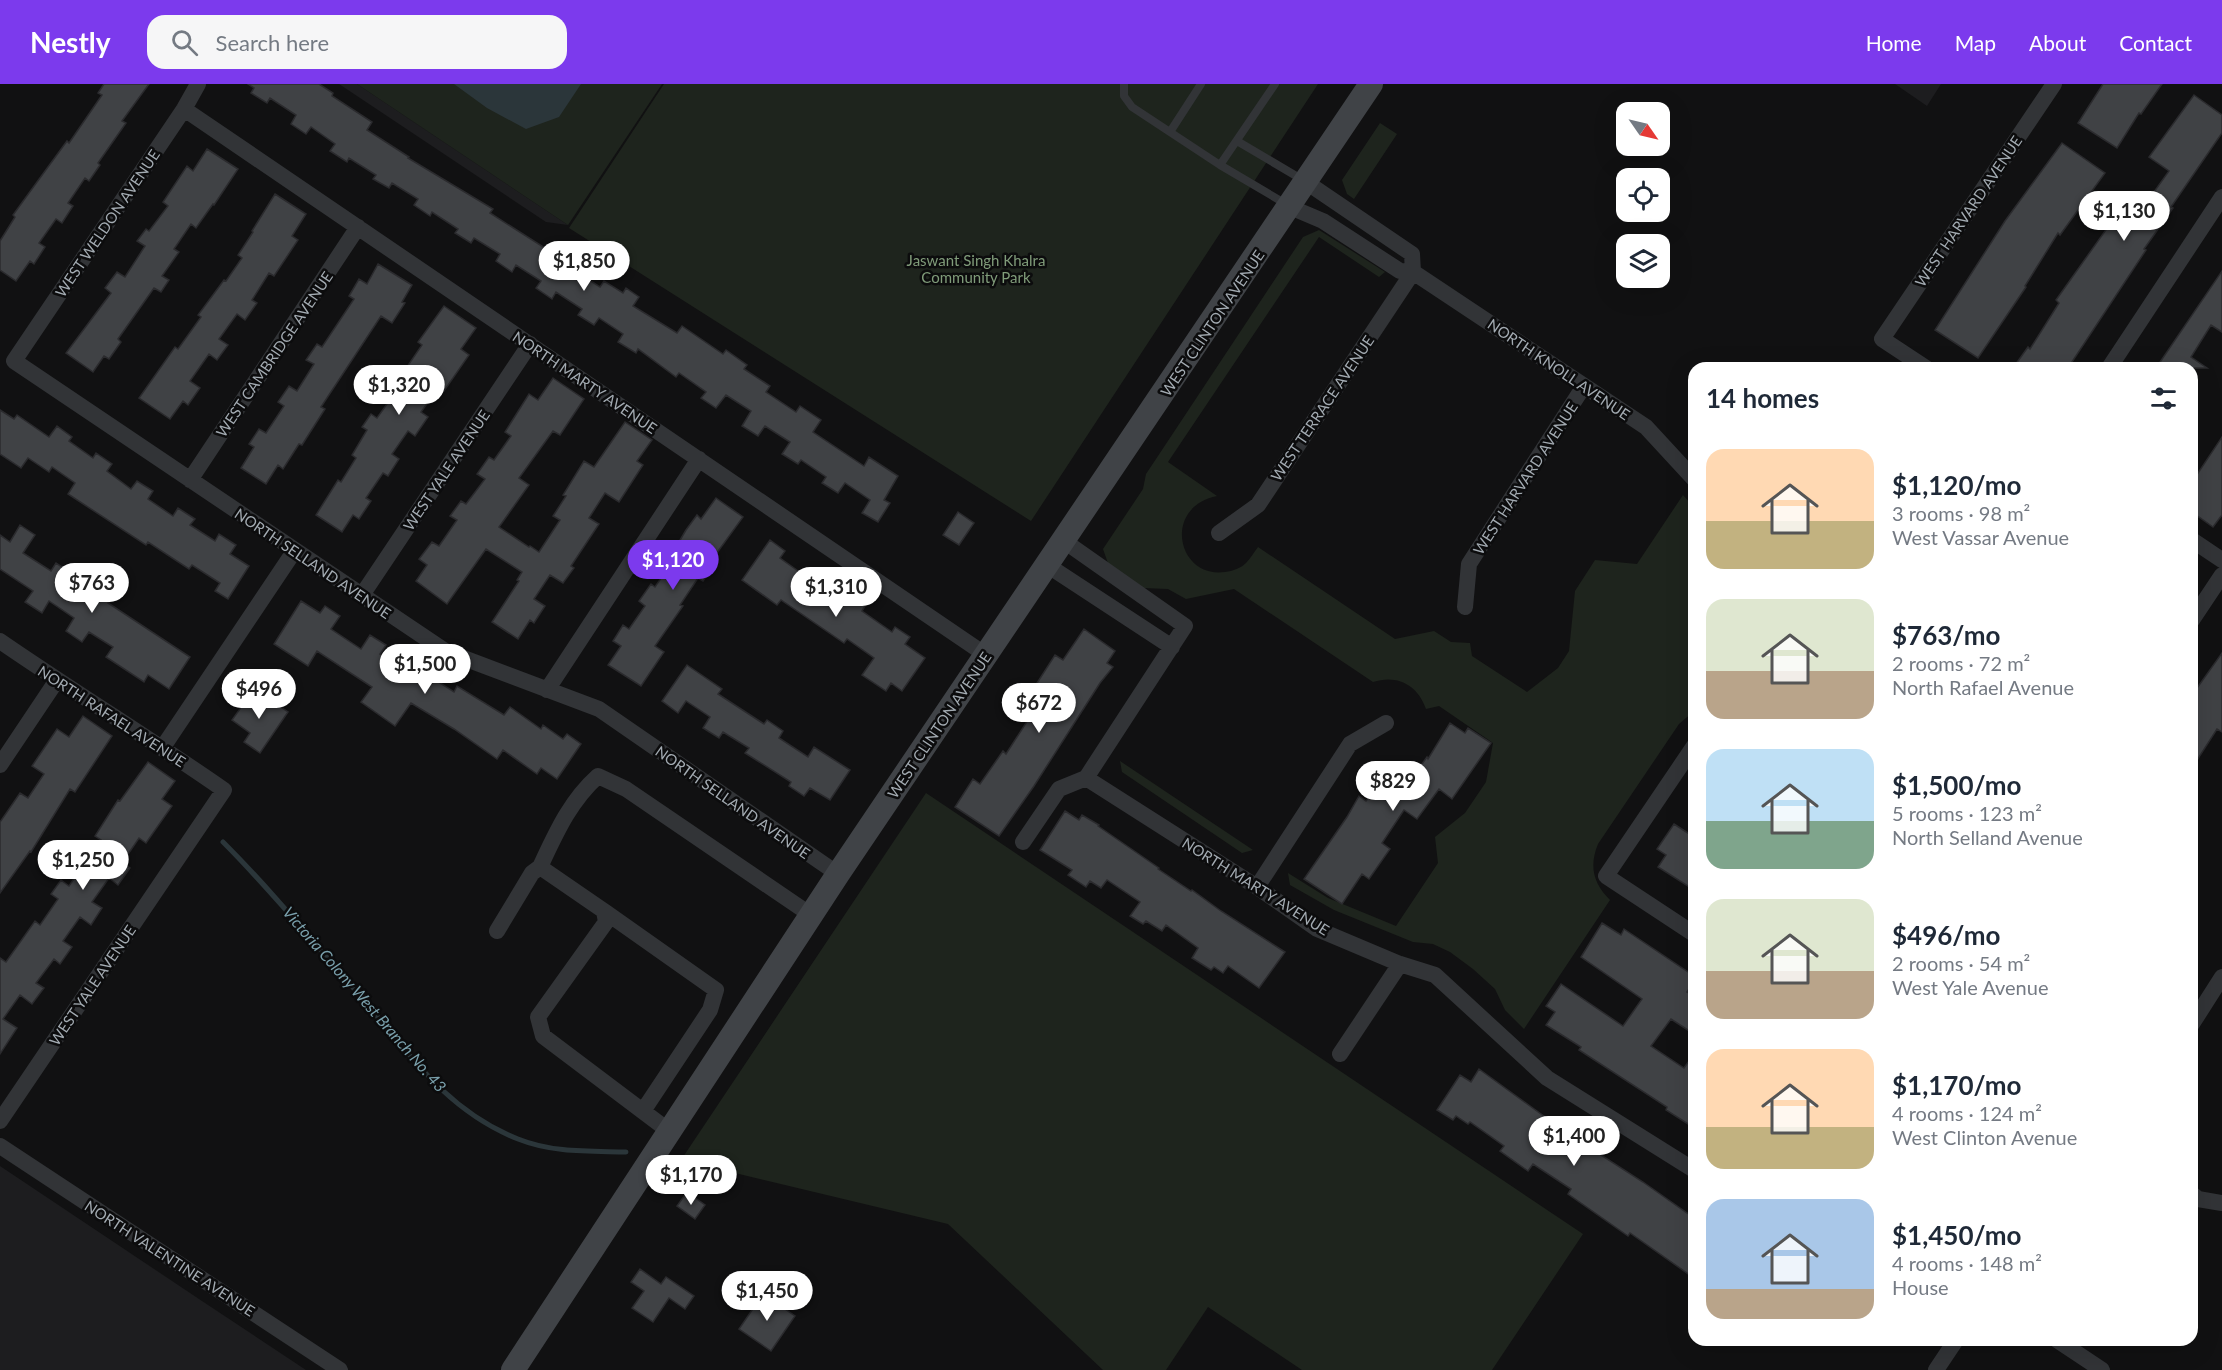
<!DOCTYPE html>
<html lang="en">
<head>
<meta charset="utf-8">
<style>
	:root { --surface:#fff; --page:#f6f6f7; --text:#1f2937; --muted:#747a83; --accent:#7c3aed }
	body { margin:0; font-family:Lato,sans-serif; background:var(--page); color:var(--text); height:100vh; display:flex; flex-direction:column; font-size:22px; white-space:nowrap }
	* { box-sizing:border-box; margin:0 }
	p { font-size:20px; color:var(--muted) }
	.icon { flex:none; width:33px; height:33px; fill:none; stroke:currentColor; stroke-width:2; stroke-linecap:round; stroke-linejoin:round }
	.map { position:relative; flex:1; overflow:hidden }
	.drawer { position:absolute; left:1688px; top:278px; width:510px; height:984px; display:flex; flex-direction:column; background:var(--surface); border-radius:18px; box-shadow:0 6px 24px #0002 }
	.drawer>* { flex:none }
	.needle { width:39px; rotate:124deg }
	.tools { position:absolute; left:1616px; top:18px; display:grid; gap:12px }
	.tools a { display:grid; place-items:center; width:54px; height:54px; border-radius:12px; background:var(--surface); box-shadow:0 6px 24px #0002; font-size:30px }
	.price { position:absolute; translate:-50% -51px; padding:0 14px; border-radius:21px; background:#fff; color:#222; font-size:20px; line-height:39px; filter:drop-shadow(0 2px 3px #0008) }
	.price::after { content:''; position:absolute; left:50%; top:36px; width:18px; height:14px; margin-left:-9px; background:inherit; clip-path:polygon(0 0,100% 0,50% 100%) }
	.price.active { background:var(--accent); color:#fff }
	ul { padding:0; list-style:none }
	li { display:flex; align-items:center; gap:18px; height:150px; padding:0 18px }
	li span { display:grid; place-items:center; flex:none; width:168px; height:120px; border-radius:18px; color:#555 }
	li>.icon { margin-inline-start:auto }
	span .icon { width:72px; height:72px; fill:#fffc; stroke-width:1 }
	li b { font-size:26px }
	h2 { display:flex; justify-content:space-between; align-items:center; height:72px; padding:0 18px; font-size:26px }
	header { display:flex; align-items:center; gap:36px; box-sizing:border-box; height:84px; padding:0 30px; background:var(--accent); color:#fff }
	header strong { font-size:28px }
	nav { display:flex; gap:33px; margin-inline-start:auto; font-size:21px }
	.search { width:420px; height:54px; background:var(--page); display:flex; align-items:center; gap:15px; box-sizing:border-box; padding:0 21px; border-radius:18px; color:var(--muted); font-size:22px }
	.map>svg:first-child { display:block }
</style>
</head>
<body>
<header>
<strong>Nestly</strong>
<div class="search"><svg class="icon" aria-label="search" viewBox="0 0 24 24"><circle cx="10" cy="10" r="6"/><path d="M15 15l6 6"/></svg>Search here</div>
<nav><a>Home</a><a>Map</a><a>About</a><a>Contact</a></nav>
</header>
<div class="map">
<svg width="2222" height="1286" viewBox="0 0 2222 1286">
	<rect width="100%" height="100%" fill="#111112"/>
	<path fill="#1d1d1f" d="M339,0h18l211,141 -22,-3z
		M1895,0h46l-14,22z
		M0,1082l202,135 104,69h-306z"/>
	<path fill="#1e241d" d="M357,0h305l-94,141z
		M664,0h654l-287,437 -462,-293z
		M1380,39l17,11 -43,65 -7,-5 -5,-14z
		M1319,146l66,42 -6,5 -60,-40 -151,225 49,34c-55,11 -40,83 8,76 8,-1 16,-4 21,-9 5,-5 8,-11 12,-16l137,92 39,-8 17,11 19,1 2,13 55,36 31,-24 11,-17 6,-60 20,-31 42,4 46,-69 10,11v206l-14,12 -81,120c-9,22 -5,39 12,56l-86,129 -19,-19 -10,-21 -22,-20 -23,-17 -17,-8 -20,-2 -79,-32 -44,-25 -2,-12 40,25 68,28 42,-63 -3,-26 30,-24 21,-31 7,-39 -54,-37 -13,3c-8,-24 -29,-35 -53,-27l-139,-93 -48,10 -18,-10 -25,-1 -34,-22 -6,-17 40,-60 3,-15 12,-18 145,-219z
		M1120,677l133,89 -11,3 -120,-81z
		M926,709l657,441 -91,136h-190l-94,-63 -42,63h-63l-155,-146 -267,-64z"/>
	<path fill="#2b363a" d="M454,0h127l-22,33 -33,12 -39,-21z"/>
	<g fill="none" stroke-linecap="round" stroke-linejoin="round">
		<path stroke="#2b363a" stroke-width="5" d="M223,758c49,49 93,103 139,156 47,56 85,113 156,141 35,14 71,12 108,13"/>
	</g>
	<path fill="#404245" stroke="#2b2b2e" stroke-width="1.5" d="M104,0h45l-27,37 4,2 -28,40 2,2 -11,16 -4,-3 -17,25 5,3 -11,17 -6,-4 -17,24 6,4 -11,17 -4,-3 -14,20 -16,-11v-29l15,-24 -2,-2 24,-33 30,-41 2,2 33,-48 -4,-2z
		M248,0h71l14,9 -1,3 40,26 -5,8 42,27 -1,1 85,51 -3,4 61,39 5,-8 22,15 -6,10 28,18 4,-6 19,12 3,-5 13,9 -6,9 44,27 5,-7 41,28 3,-4 21,15 -3,4 26,17 -4,6 30,20 4,-6 21,14 -8,12 51,34 5,-9 29,19 -14,24 6,3 -12,19 -16,-9 8,-13 -25,-17 -7,10 -16,-10 4,-6 -25,-17 -3,4 -16,-10 8,-12 -25,-16 -7,10 -16,-10 9,-15 -25,-16 -10,13 -15,-10 5,-6 -27,-19 -3,4 -38,-28 -2,4 -18,-11 5,-8 -24,-16 -5,7 -16,-10 4,-6 -26,-17 -4,7 -16,-11 5,-7 -25,-16 -4,7 -16,-11 4,-7 -26,-16 -3,5 -16,-10 3,-4 -26,-17 -2,4 -16,-11 4,-6 -26,-16 -3,5 -16,-9 3,-4 -27,-17 -2,4 -17,-11 5,-7 -24,-17 -5,7 -15,-10 5,-9 -26,-17 -3,5 -16,-10 3,-5z
		M2103,0h59l-21,30 -2,-1 -22,35 -39,-25z
		M2194,11l28,20v18l-51,74 2,1 -29,41 2,1 -78,118h-55l15,-21 2,2 29,-46 -3,-3 74,-104 14,10 25,-35 -20,-14z
		M2062,59l43,30 -45,62 -2,-2 -33,53 1,1 -48,71 -43,-28 70,-109z
		M207,65l31,20 -24,36 -1,-1 -17,24 -5,-4 -17,25 5,3 -17,24 7,4 -8,12 -7,-4 -36,51 3,3 -12,17 -5,-3 -11,16 -27,-19 45,-60 -6,-5 12,-16 8,5 20,-31 -8,-5 9,-12 3,2 19,-25 -5,-4 24,-36 6,5z
		M275,110l31,20 -14,22 6,4 -24,36 -5,-3 -17,27 5,3 -12,17 -8,-6 -18,25 9,6 -11,15 -8,-6 -19,27 10,7 -12,17 -5,-4 -13,18 -31,-21 36,-51 3,2 23,-32 -3,-2 26,-35 2,1 16,-23 -4,-3 15,-23 -1,-1z
		M378,180l34,21 -10,17 3,1 -13,20 -11,-7 -60,91 4,2 -23,36 -3,-1 -16,25 -5,-4 -12,19 -25,-16 13,-21 -5,-3 10,-15 7,4 18,-27 -6,-4 11,-16 8,5 17,-27 -8,-4 11,-16 5,3 32,-48 -5,-3 10,-17 8,5z
		M2222,187v61l-11,-7 -20,32 16,11h-51z
		M444,222l32,22 -15,21 8,6 -25,36 -5,-4 -18,25 7,5 -13,19 -7,-5 -16,23 7,5 -11,17 -5,-3 -17,25 5,3 -12,18 -6,-4 -11,17 -26,-17 22,-35 3,2 15,-24 -4,-3 15,-25 -5,-3 9,-13 6,4 23,-32 -4,-3 26,-38 -4,-3z
		M553,294l31,21 -24,36 -7,-4 -34,47 10,7 -30,42 30,20 1,-1 9,6 21,-32 -7,-4 13,-20 -3,-1 21,-34 10,6 31,-45 27,18 -15,21 6,4 -24,37 -14,-9 -16,25 10,6 -28,42 3,2 -11,15 -13,-8 -16,24 11,7 -11,17 -4,-3 -12,19 -26,-17 27,-41 -2,-1 5,-8 -36,-23 -39,55 -31,-23 11,-16 -8,-6 13,-17 7,4 18,-26 -7,-4 11,-15 5,3 19,-25 -8,-5 12,-17 5,3 17,-24 -6,-4 24,-38 9,6z
		M0,326l14,9 3,-4 32,22 8,-11 15,11 -3,4 24,17 3,-5 16,11 -5,7 24,18 6,-8 16,10 -5,8 25,17 5,-8 17,11 -5,6 25,16 4,-7 17,11 -6,9 19,12 -21,33 -13,-8 5,-8 -28,-18 -3,4 -41,-27 -2,3 -78,-51 7,-11 -23,-16 -3,5 -21,-14 -7,10 -21,-14z
		M2222,353v78l-9,12 -21,-15v-30z
		M716,414l27,19 -32,44 4,2 -12,18 -5,-3 -18,27 3,1 -28,40 9,6 -23,34 -33,-21 13,-19 -8,-5 10,-16 6,4 16,-23 -6,-5 12,-17 4,3 19,-28 -4,-2 16,-27 11,-15 4,4z
		M958,428l16,11 -15,22 -16,-10z
		M20,441l15,10 -12,18 28,18 5,-8 55,36 -3,4 82,54 -21,32 -21,-14 -4,7 -38,-25 7,-10 -24,-15 -7,10 -16,-11 8,-13 -25,-17 -7,12 -17,-11 8,-11 -33,-22v-34l10,7z
		M770,456l15,11 -5,7 35,25 31,20 5,-7 14,10 -3,5 30,21 3,-5 15,10 -5,7 20,14 -23,33 -11,-8 -5,8 -24,-16 12,-17 -27,-19 -3,4 -63,-43 -4,5 -35,-25z
		M301,517l19,12 5,-7 15,10 -9,13 30,20 9,-14 16,10 -6,9 28,20 6,-8 40,26 3,-6 47,29 6,-8 31,22 2,-4 20,14 4,-5 14,10 -24,35 -16,-11 -4,6 -34,-24 -6,9 -43,-30 -43,-26 -16,23 -34,-24 11,-15 -55,-36 -9,15 -34,-22z
		M1084,545l31,22 -8,12 6,4 -13,16 -66,103 -35,50 -44,-29 18,-28 7,5 23,-33 3,3 22,-34 -4,-3 20,-29 -7,-5 18,-28 8,5z
		M2222,569v79l-5,-3 -25,39v-73z
		M687,581l35,24 -4,5 46,30 3,-4 16,11 -4,7 29,19 6,-10 36,23 -20,30 -20,-12 -6,8 -15,-10 2,-4 -46,-29 4,-5 -26,-16 -4,6 -16,-10 7,-11 -24,-16 -8,12 -16,-12z
		M254,605l34,23 -28,41 -16,-11 6,-9 -18,-13z
		M83,632l29,20 -37,56 -5,-3 -39,63 -1,-1 -30,42v-71l20,-29 8,5 16,-24 -12,-8 25,-37 12,8z
		M1450,639l15,10 3,-5 23,15 -39,56 -13,-10 -22,30 -13,-9 -22,33 8,6 -21,30 -7,-5 -20,30 -38,-25 43,-62 12,-21 7,5 20,-27 14,10 9,-13 5,4 13,-18 1,2z
		M148,678l27,19 -13,18 10,7 -26,37 -7,-5 -17,25 8,5 -12,17 -9,-7 -17,24 10,6 -11,17 -11,-8 -17,24 9,6 -12,17 -6,-5 -18,24 8,5 -12,16 -12,-9 -17,24 14,9 -17,26v-96l6,4 29,-41 5,4 18,-26 -7,-5 10,-14 8,6 32,-46 -6,-4 23,-36 2,1z
		M1065,727l14,9 3,-5 17,10 -1,1 61,42 -1,1 33,22 1,-1 29,21 64,41 -26,36 -31,-22 -5,7 -9,-6 -3,3 -19,-12 6,-10 -32,-23 -4,6 -16,-10 -3,3 -13,-8 10,-14 -33,-22 -6,8 -11,-7 -4,6 -18,-12 4,-5 -32,-20z
		M1674,740l20,13v53l-36,-23 8,-12 -9,-6z
		M1602,839l19,12 3,-6 70,47v5l-7,11 7,4v38l-23,-15 -20,27 33,22 10,-14v61l-6,9 -22,-14 1,-3 -88,-57 2,-3 -35,-22 9,-13 -9,-6 15,-22 62,42 19,-27 -61,-42z
		M1479,985l95,69 2,-3 15,11 -1,2 53,34 51,36v60l-64,-45 -2,3 -60,-42 3,-5 -38,-25 -5,7 -28,-20 4,-5 -34,-24 -2,2 -12,-8 -3,4 -16,-10 23,-35 11,7z
		M687,1108l18,13 -10,14 -18,-13z
		M640,1185l21,15 5,-7 28,19 -9,13 -16,-11 -16,24 -21,-14 12,-17 -13,-9z
		M763,1210l32,22 -24,35 -32,-22z"/>
	<g fill="none" stroke-linecap="round" stroke-linejoin="round">
		<path stroke="#323437" stroke-width="8" d="M1124,0v12l8,11 88,58 55,-81
			M1170,48l31,-48
			M1237,57l66,39
			M1220,81l66,39"/>
		<path stroke="#323437" stroke-width="16" d="M198,0l-14,25 -170,252 431,290 154,58 239,165
			M184,25l802,546
			M1306,98l106,72 1,18
			M1290,123l33,14 77,50 13,1 233,155 48,52
			M1926,284l-44,-29 172,-255
			M2109,284l113,-171
			M190,396l168,-253
			M1219,449l39,-28 155,-233
			M2192,456l30,20
			M1047,481l125,82
			M362,511l168,-251
			M1465,523l4,-43 115,-178
			M2192,536l30,-45
			M0,557c74,51 151,98 224,149l-224,331
			M547,606l152,-231
			M1694,662l-88,130 88,58
			M163,663l132,-197
			M0,681l57,-85
			M1086,694l171,109 60,42 83,35 35,11 112,103 147,92
			M1023,758l36,-53 27,-11 99,-152 -121,-85
			M540,783c16,-34 30,-66 58,-91l28,13 185,126
			M1257,803l93,-143 36,-21
			M604,827l112,79 -6,20 -67,101
			M497,847l35,-58 8,-6 64,44 2,11 -68,95 5,19 126,95
			M2192,940l30,-47
			M1340,970l60,-90
			M0,1062l340,224
			M2192,1110l6,5 24,4
			M2057,1256l45,30
			M1936,1286l20,-30"/>
		<path stroke="#404347" stroke-width="24" d="M513,1286l325,-496 533,-790"/>
	</g>
	<g text-anchor="middle" dominant-baseline="central" stroke-width="5" stroke-linejoin="round" paint-order="stroke">
		<g font-size="15" fill="#a3abb2" stroke="#0c0c0d">
			<text transform="translate(1968 127) rotate(-56)">WEST HARVARD AVENUE</text>
			<text transform="translate(107 139) rotate(-56)">WEST WELDON AVENUE</text>
			<text transform="translate(1212 239) rotate(-56)">WEST CLINTON AVENUE</text>
			<text transform="translate(274 270) rotate(-56)">WEST CAMBRIDGE AVENUE</text>
			<text transform="translate(1559 285) rotate(34)">NORTH KNOLL AVENUE</text>
			<text transform="translate(585 298) rotate(34)">NORTH MARTY AVENUE</text>
			<text transform="translate(1322 324) rotate(-56)">WEST TERRACE AVENUE</text>
			<text transform="translate(446 386) rotate(-56)">WEST YALE AVENUE</text>
			<text transform="translate(1525 394) rotate(-57)">WEST HARVARD AVENUE</text>
			<text transform="translate(313 479) rotate(34)">NORTH SELLAND AVENUE</text>
			<text transform="translate(112 632) rotate(33)">NORTH RAFAEL AVENUE</text>
			<text transform="translate(939 641) rotate(-56)">WEST CLINTON AVENUE</text>
			<text transform="translate(733 718) rotate(35)">NORTH SELLAND AVENUE</text>
			<text transform="translate(1256 802) rotate(32)">NORTH MARTY AVENUE</text>
			<text transform="translate(92 901) rotate(-56)">WEST YALE AVENUE</text>
			<text transform="translate(170 1174) rotate(33)">NORTH VALENTINE AVENUE</text>
		</g>
		<g font-size="15" fill="#809c7a" stroke="#0c0c0d">
			<text x="976" y="176">Jaswant Singh Khalra<tspan x="976" dy="17">Community Park</tspan></text>
		</g>
		<g font-size="16" font-style="italic" fill="#7aa0ac" stroke="#0c0c0d">
			<text transform="translate(365 915) rotate(49)">Victoria Colony West Branch No. 43</text>
		</g>
	</g>
</svg>
<div class="tools">
<a><svg class="needle" viewBox="-14 -14 28 28"><path d="M0-13l5 13h-10z" fill="#e53935"/><path d="M0 13l5-13h-10z" fill="#747a83"/></svg></a>
<a><svg class="icon" aria-label="locate" viewBox="0 0 24 24"><circle cx="12" cy="12" r="6"/><path d="M12 2v4M12 18v4M2 12h4M18 12h4"/></svg></a>
<a><svg class="icon" aria-label="layers" viewBox="0 0 24 24"><path d="M12 4l9 5-9 5-9-5zM3 14l9 5 9-5"/></svg></a>
</div>
<b class="price" style="left:2124px;top:158px">$1,130</b>
<b class="price" style="left:584px;top:208px">$1,850</b>
<b class="price" style="left:399px;top:332px">$1,320</b>
<b class="price active" style="left:673px;top:507px">$1,120</b>
<b class="price" style="left:92px;top:530px">$763</b>
<b class="price" style="left:836px;top:534px">$1,310</b>
<b class="price" style="left:425px;top:611px">$1,500</b>
<b class="price" style="left:259px;top:636px">$496</b>
<b class="price" style="left:1039px;top:650px">$672</b>
<b class="price" style="left:1393px;top:728px">$829</b>
<b class="price" style="left:83px;top:807px">$1,250</b>
<b class="price" style="left:1574px;top:1083px">$1,400</b>
<b class="price" style="left:691px;top:1122px">$1,170</b>
<b class="price" style="left:767px;top:1238px">$1,450</b>
<section class="drawer">
<h2>14 homes<svg class="icon" aria-label="filters" viewBox="0 0 24 24"><path d="M4 7h16M4 17h16"/><circle cx="9" cy="7" r="2"/><circle cx="15" cy="17" r="2"/></svg></h2>
<ul>
<li><span style="background:linear-gradient(#ffd9b3 60%,#c2b280 0)"><svg class="icon" aria-label="home" viewBox="0 0 24 24"><path d="M3 11l9-7 9 7M6 9v11h12V9"/></svg></span><div><b>$1,120/mo</b><p>3 rooms · 98 m²</p><p>West Vassar Avenue</p></div></li>
<li><span style="background:linear-gradient(#dfe7d0 60%,#b9a48a 0)"><svg class="icon" aria-label="home" viewBox="0 0 24 24"><path d="M3 11l9-7 9 7M6 9v11h12V9"/></svg></span><div><b>$763/mo</b><p>2 rooms · 72 m²</p><p>North Rafael Avenue</p></div></li>
<li><span style="background:linear-gradient(#bfe0f5 60%,#7fa58c 0)"><svg class="icon" aria-label="home" viewBox="0 0 24 24"><path d="M3 11l9-7 9 7M6 9v11h12V9"/></svg></span><div><b>$1,500/mo</b><p>5 rooms · 123 m²</p><p>North Selland Avenue</p></div></li>
<li><span style="background:linear-gradient(#dfe7d0 60%,#b9a48a 0)"><svg class="icon" aria-label="home" viewBox="0 0 24 24"><path d="M3 11l9-7 9 7M6 9v11h12V9"/></svg></span><div><b>$496/mo</b><p>2 rooms · 54 m²</p><p>West Yale Avenue</p></div></li>
<li><span style="background:linear-gradient(#ffd9b3 65%,#c2b280 0)"><svg class="icon" aria-label="home" viewBox="0 0 24 24"><path d="M3 11l9-7 9 7M6 9v11h12V9"/></svg></span><div><b>$1,170/mo</b><p>4 rooms · 124 m²</p><p>West Clinton Avenue</p></div></li>
<li><span style="background:linear-gradient(#a9c7e8 75%,#b9a48a 0)"><svg class="icon" aria-label="home" viewBox="0 0 24 24"><path d="M3 11l9-7 9 7M6 9v11h12V9"/></svg></span><div><b>$1,450/mo</b><p>4 rooms · 148 m²</p><p>House</p></div></li>
</ul>
</section>
</div>
</body>
</html>
